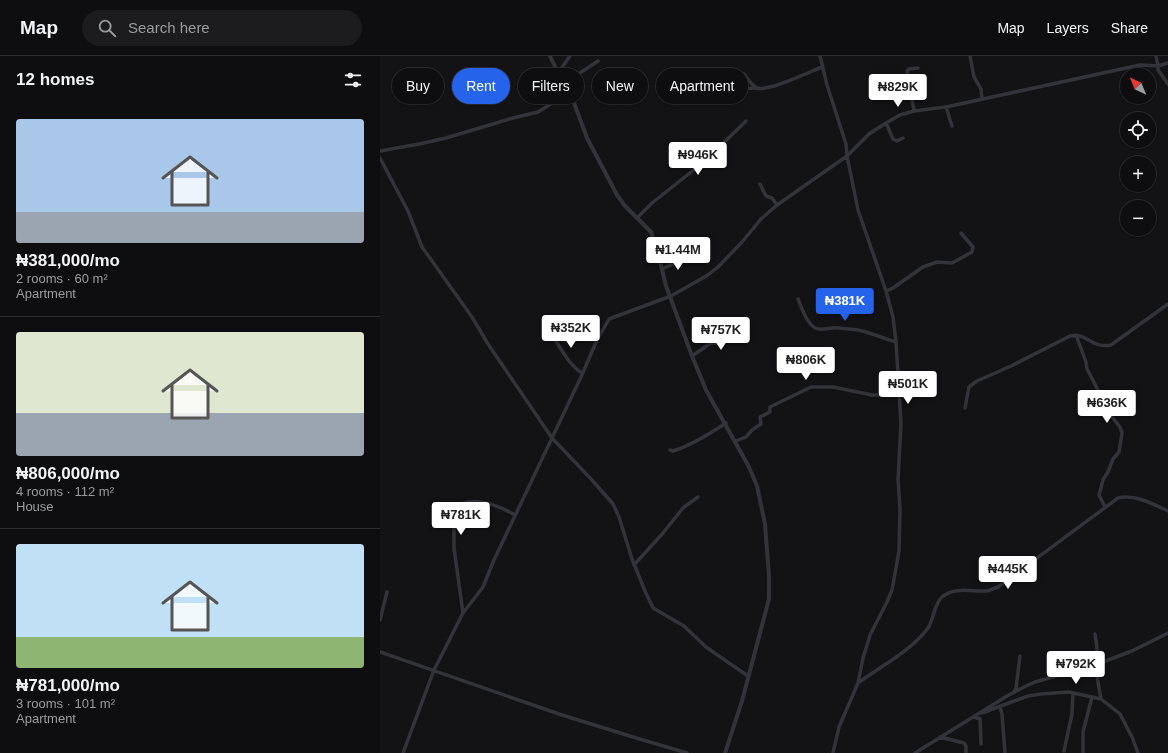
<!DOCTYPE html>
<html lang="en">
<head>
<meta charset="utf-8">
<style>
	:root { --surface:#0e0e10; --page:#1c1c1e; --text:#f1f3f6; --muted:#9b9c9f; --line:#2e2e30; --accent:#2563eb }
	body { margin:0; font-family:Arial,sans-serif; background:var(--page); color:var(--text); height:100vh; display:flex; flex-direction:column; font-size:15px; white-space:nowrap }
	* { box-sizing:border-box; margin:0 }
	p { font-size:13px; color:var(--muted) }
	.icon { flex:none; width:22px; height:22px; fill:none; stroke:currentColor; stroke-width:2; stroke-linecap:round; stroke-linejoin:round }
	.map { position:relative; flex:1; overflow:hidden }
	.sheet { display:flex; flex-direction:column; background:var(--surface); width:380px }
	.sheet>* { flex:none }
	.top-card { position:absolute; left:12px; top:12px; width:380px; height:36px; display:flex; gap:8px }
	.needle { width:26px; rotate:317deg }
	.fabs { position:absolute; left:740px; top:12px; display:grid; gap:8px }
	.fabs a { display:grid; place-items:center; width:36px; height:36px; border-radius:50%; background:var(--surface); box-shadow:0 1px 3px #0004,0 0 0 1px var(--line); font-size:20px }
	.price { position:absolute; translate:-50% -34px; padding:0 9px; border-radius:4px; background:#fff; color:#222; font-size:13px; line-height:26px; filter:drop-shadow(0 1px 2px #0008) }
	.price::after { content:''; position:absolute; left:50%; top:24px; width:12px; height:9px; margin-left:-6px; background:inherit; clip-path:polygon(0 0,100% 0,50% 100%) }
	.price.selected { background:var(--accent); color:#fff }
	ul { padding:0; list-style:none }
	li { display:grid; align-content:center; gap:8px; height:212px; padding:0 16px }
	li+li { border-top:1px solid var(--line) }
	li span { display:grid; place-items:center; height:124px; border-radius:4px; color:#555 }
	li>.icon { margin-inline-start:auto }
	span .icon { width:72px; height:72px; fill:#fffc; stroke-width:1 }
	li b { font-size:17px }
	h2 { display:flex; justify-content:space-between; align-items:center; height:48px; padding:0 16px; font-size:17px }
	.tag { padding:0 14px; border-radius:18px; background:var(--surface); box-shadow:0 1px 3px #0004,0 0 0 1px var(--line); font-size:14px; line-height:36px }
	.tag.selected { background:var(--accent); color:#fff }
	header { display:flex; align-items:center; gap:24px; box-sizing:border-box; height:56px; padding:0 20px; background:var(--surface); border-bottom:1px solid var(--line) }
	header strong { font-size:19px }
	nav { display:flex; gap:22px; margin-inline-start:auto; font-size:14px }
	.search { width:280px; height:36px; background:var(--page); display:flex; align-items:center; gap:10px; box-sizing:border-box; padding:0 14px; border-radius:22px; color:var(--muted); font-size:15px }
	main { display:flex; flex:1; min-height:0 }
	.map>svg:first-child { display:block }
</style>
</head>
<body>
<header>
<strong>Map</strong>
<div class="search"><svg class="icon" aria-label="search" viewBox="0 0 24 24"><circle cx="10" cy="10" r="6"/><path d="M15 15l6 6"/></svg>Search here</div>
<nav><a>Map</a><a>Layers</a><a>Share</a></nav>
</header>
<main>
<section class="sheet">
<h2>12 homes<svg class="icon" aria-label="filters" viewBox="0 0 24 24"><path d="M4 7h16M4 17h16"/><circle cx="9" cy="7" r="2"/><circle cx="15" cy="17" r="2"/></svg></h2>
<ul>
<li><span style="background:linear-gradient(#a9c7e8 75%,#9aa5b1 0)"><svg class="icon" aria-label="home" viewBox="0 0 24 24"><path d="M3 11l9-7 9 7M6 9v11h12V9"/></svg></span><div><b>₦381,000/mo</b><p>2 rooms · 60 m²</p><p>Apartment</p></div></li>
<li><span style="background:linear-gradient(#dfe7d0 65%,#9aa5b1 0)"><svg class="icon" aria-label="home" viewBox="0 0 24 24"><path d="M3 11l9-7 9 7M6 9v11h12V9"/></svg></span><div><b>₦806,000/mo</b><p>4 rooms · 112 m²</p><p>House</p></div></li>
<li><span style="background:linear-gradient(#bfe0f5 75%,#8fb573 0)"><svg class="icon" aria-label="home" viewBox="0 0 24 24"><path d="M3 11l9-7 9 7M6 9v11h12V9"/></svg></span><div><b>₦781,000/mo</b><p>3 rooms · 101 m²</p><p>Apartment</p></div></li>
</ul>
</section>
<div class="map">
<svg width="788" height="697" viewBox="0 0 788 697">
	<rect width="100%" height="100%" fill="#131315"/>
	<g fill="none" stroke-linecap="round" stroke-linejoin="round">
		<path stroke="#33343a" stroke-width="3.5" d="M440,0l7,29 19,59 1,12 11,54 28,81 7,26 3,25 5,82 -3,55 2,29 -1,43 -3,17 -4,22 -5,12 -17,33 -7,23 -5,25 -19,44 -6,26
			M590,0l4,21 7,12 1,10
			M776,0l2,10 10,-3
			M178,17l12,-17
			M364,18c3,4 7,11 13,14 11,4 52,-16 65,-21
			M185,27l33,-22
			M356,33l20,-1
			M566,51l6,19
			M534,55l-7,-40 2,-2 9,-1
			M506,67l7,16 4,2 6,-3
			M0,95l39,-7 27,-6 67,-20 25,-6 32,-20
			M0,102l28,53 14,36 50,70 16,27 64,94 40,42 21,24 6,13 13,42 13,32 8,17 31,18 22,21 42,29
			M380,128l6,12 6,2 5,7
			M257,162l15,-15 53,-42 41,-40
			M278,197l25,-12
			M282,213l24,-11
			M506,235l7,-3 30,-21 14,-5 15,1 20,-11 1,-5 -12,-14
			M418,243c4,9 8,23 17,29 8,4 16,-2 24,0 7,1 12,1 19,2 11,2 27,9 38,12
			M171,277c9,14 17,31 31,40
			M696,279l10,27 1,7 12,23 6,16 15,19 2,6 -3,19 -6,7 -5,13 -5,8 -4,15 6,12
			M312,300l19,-13c12,2 21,-5 31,-12
			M585,352l4,-21 8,-6 34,-15 59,-30c17,-4 21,13 41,9l57,-41
			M356,385l10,-4 6,-7 9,-6 -1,-7 10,-5v-5l41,-20h22l39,8h28
			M290,394l3,1c16,-5 38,-18 53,-28
			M254,509l29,-32 20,-25 15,-11
			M83,557l-9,-65v-19l-3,-15c13,-23 47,-9 64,1
			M0,564l7,-28
			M715,578l2,14v16
			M0,596l182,63 71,22 54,16
			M715,609l6,34
			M478,627c23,-17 53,-32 70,-55 6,-9 6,-24 14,-31 13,-11 30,-5 45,-6 4,-1 8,-3 11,-4l120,-89c17,-4 35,6 50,13
			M634,636l2,-4 4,-32
			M620,651l2,7 3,39
			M602,657l46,-17 13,-2 28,-2 32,7 19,15 12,23 6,16
			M594,661l6,2 1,25
			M560,681l24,6 2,3v7
			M684,695l8,-37 1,-21
			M23,697l31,-83 29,-57 20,-26 11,-27 87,-183 16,-37 12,-21 62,-23 37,-21 10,-8 24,-25 19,-23 16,-14 70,-49 22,-22 17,-11 14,-8 14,-4 32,-4 194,-42 18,1v4l10,14
			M535,697l92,-57 17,-9 11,-5 60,-17 37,-14 36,-18
			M703,697v-21l9,-35"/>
		<path stroke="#33343a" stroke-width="4" d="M170,0l8,17 12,19 17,46 30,57 8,11 26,26 7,21 8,33 26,70 14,34 43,77 8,19 8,38 4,52v23l-27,102 -17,52"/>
	</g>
</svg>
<div class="fabs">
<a><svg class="needle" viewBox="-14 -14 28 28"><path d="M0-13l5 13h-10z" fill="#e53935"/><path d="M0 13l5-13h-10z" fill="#9b9c9f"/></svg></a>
<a><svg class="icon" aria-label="locate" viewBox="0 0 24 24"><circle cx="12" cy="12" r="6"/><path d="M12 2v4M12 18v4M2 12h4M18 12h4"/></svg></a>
<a>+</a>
<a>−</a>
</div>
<b class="price" style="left:518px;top:52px">₦829K</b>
<b class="price" style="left:318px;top:120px">₦946K</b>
<b class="price" style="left:298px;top:215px">₦1.44M</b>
<b class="price selected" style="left:465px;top:266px">₦381K</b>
<b class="price" style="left:191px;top:293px">₦352K</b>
<b class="price" style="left:341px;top:295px">₦757K</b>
<b class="price" style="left:426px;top:325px">₦806K</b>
<b class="price" style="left:528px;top:349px">₦501K</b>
<b class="price" style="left:727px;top:368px">₦636K</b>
<b class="price" style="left:81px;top:480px">₦781K</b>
<b class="price" style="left:628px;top:534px">₦445K</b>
<b class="price" style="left:696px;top:629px">₦792K</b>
<div class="top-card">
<a class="tag">Buy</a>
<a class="tag selected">Rent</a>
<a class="tag">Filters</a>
<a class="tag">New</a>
<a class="tag">Apartment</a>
</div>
</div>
</main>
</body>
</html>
